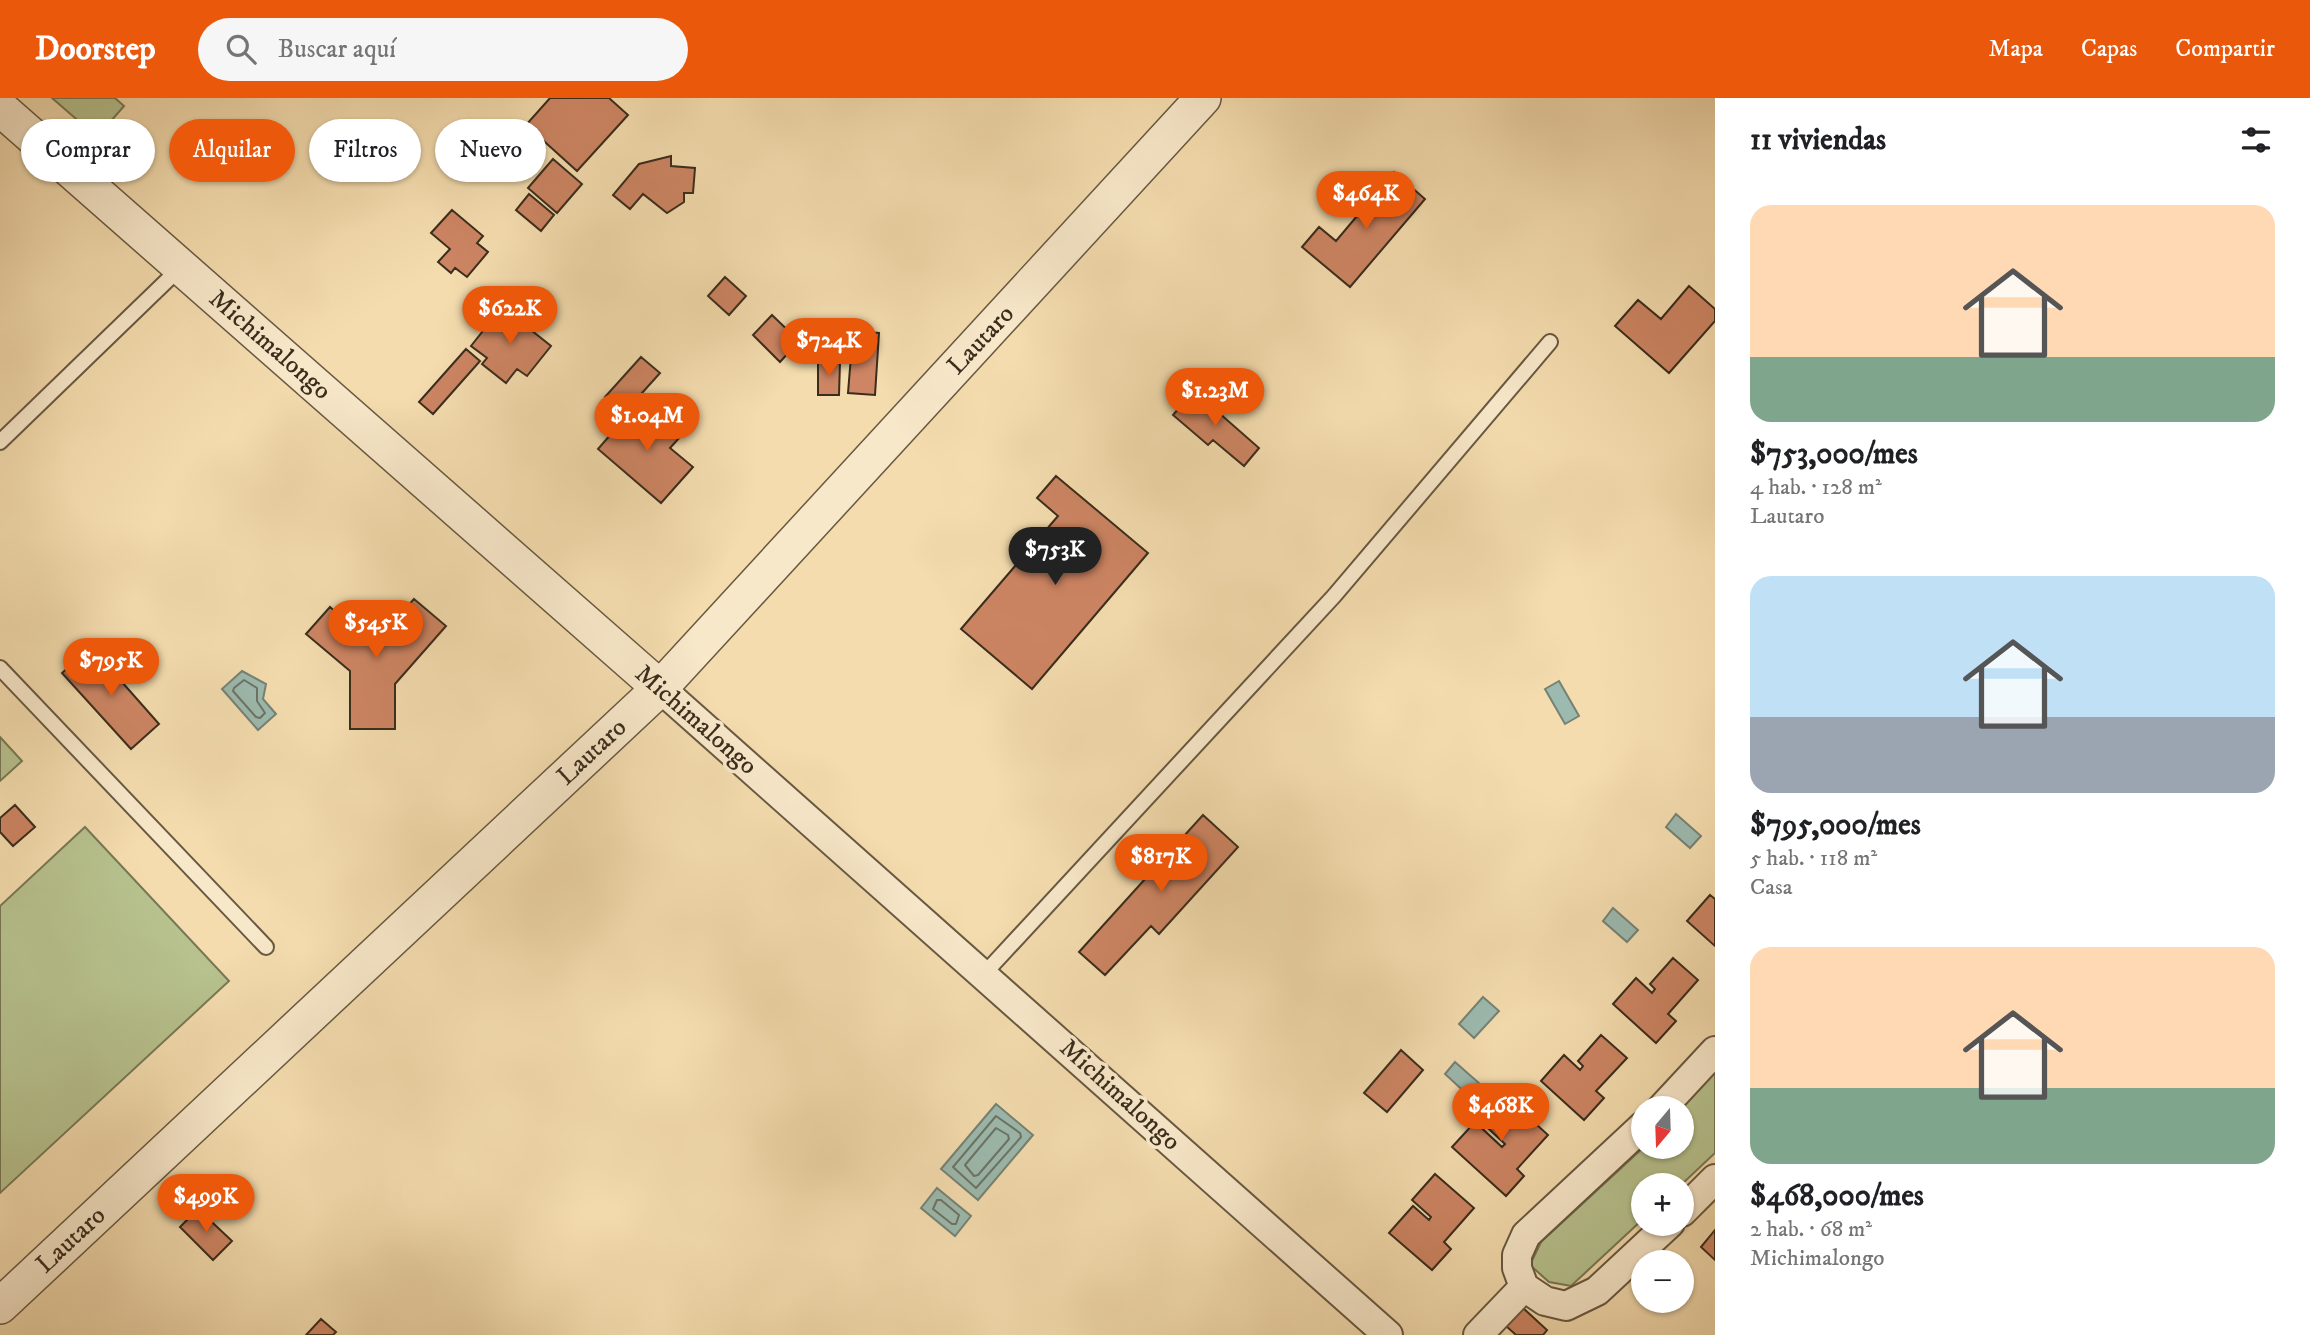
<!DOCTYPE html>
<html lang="es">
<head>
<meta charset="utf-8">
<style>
	:root { --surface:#fff; --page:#f6f6f6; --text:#202124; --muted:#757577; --accent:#ea580c }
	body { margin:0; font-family:"IM FELL DW Pica",serif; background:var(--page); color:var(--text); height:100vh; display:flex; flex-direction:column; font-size:26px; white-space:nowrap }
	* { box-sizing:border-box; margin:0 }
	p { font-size:23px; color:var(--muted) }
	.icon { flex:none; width:38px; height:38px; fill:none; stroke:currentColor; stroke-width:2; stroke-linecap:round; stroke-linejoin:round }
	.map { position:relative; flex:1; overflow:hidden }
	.panel { display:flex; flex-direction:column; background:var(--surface); width:595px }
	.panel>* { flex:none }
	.banner { position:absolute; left:21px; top:21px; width:665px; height:63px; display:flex; gap:14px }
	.needle { width:46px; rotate:199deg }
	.tools { position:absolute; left:1631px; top:998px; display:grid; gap:14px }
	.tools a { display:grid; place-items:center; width:63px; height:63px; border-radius:50%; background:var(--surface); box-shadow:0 2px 5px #0004; font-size:35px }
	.price { position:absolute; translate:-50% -60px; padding:0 16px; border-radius:24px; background:var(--accent); color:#fff; font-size:23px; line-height:46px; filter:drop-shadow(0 2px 4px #0008) }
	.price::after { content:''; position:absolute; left:50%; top:42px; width:21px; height:16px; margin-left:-10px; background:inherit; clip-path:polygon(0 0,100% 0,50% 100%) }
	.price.current { background:#222; color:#fff }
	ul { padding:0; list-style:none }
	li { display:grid; align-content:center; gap:14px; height:371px; padding:0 35px }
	li span { display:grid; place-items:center; height:217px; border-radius:21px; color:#555 }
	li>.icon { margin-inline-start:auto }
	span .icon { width:126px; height:126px; fill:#fffc; stroke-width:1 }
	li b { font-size:30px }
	h2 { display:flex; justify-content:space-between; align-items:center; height:84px; padding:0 35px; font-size:30px }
	.pill { padding:0 24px; border-radius:32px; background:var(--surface); box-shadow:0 2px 5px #0004; font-size:24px; line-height:63px }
	.pill.current { background:var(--accent); color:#fff }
	header { display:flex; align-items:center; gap:42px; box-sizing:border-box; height:98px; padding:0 35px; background:var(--accent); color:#fff }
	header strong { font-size:33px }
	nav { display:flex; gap:38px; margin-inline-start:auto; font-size:24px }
	.search { width:490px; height:63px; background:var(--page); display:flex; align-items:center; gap:18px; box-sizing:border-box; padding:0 24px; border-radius:38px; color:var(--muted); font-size:26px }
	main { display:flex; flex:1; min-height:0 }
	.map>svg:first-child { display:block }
</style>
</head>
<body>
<header>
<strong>Doorstep</strong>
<div class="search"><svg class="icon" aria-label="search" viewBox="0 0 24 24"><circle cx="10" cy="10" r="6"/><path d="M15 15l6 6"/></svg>Buscar aquí</div>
<nav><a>Mapa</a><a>Capas</a><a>Compartir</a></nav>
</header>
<main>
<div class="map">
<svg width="1715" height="1237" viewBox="0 0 1715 1237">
	<rect width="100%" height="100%" fill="#f4dcae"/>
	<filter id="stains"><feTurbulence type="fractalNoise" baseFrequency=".00286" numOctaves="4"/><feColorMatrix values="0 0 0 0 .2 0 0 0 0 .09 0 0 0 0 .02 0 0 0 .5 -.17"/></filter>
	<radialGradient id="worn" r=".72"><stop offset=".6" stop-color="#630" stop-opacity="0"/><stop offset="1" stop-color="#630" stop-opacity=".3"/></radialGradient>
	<path fill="#b7c28e" stroke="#787856" stroke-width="2" d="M52,0h63l9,8 -27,31z
		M0,639l22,24 -22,20z
		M85,729l144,154 -229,212v-287z
		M1715,972v83l-34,32h-38v34l-72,67 -22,-4 -19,-17 11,-23 104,-96h37l-2,-38z"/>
	<path fill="#9cbaaf" stroke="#758275" stroke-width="2" d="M242,573l24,13 -3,15 13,15 -18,16 -36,-41z
		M1559,583l20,35 -14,8 -20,-35z
		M1676,716l25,22 -11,12 -24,-21z
		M1613,810l25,22 -11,12 -24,-21z
		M1483,899l16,14 -25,27 -15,-14z
		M1455,964l25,22 -11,12 -24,-22z
		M996,1006l37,31 -55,65 -37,-31z
		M937,1090l34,28 -16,20 -34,-28z"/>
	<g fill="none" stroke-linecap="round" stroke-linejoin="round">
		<path stroke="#6b7466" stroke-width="2" d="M244,582l13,8v13l8,12 -5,5 -4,-1 -23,-26 1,-3z
			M996,1018l24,17 1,4 -45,51 -23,-21z
			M996,1030l12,7 1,4 -31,36 -4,1 -9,-11z
			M937,1102h4l18,15 -3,9h-4l-19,-15z"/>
	</g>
	<path fill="#cd8563" stroke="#3a2d1d" stroke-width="2" d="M550,0h59l19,17 -51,56 -51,-46z
		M671,58v10l24,2 -2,25h-9v9l-17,11 -24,-19 -13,15 -17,-14 26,-31z
		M553,61l29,25 -25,29 -29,-25z
		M1394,74l31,27 -75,88 -48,-40 17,-20 17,14z
		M529,96l25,21 -13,16 -25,-21z
		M452,112l31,26 -6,7 11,9 -21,25 -12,-9 -4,5 -13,-11 12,-13 -19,-16z
		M725,179l21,19 -17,19 -21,-19z
		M1689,188l26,23v12l-46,52 -54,-47 23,-26 23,19z
		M502,209l49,39 -24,30 -10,-7 -11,14 -24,-19 5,-6 -16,-12z
		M772,217l27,26 -19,21 -27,-27z
		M853,233l26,2 -4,62 -27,-2z
		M466,251l14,12 -47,53 -14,-12z
		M641,259l19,16 -36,40 -19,-16z
		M818,264h22l-1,33h-21z
		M1194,293l65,57 -15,18 -31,-26 -5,5 -35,-30z
		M639,304l41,35 -10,11 23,19 -32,36 -63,-54z
		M1056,378l92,77 -116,136 -71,-60 97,-113 -21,-18z
		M414,501l32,27 -51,58v45h-45v-58l-44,-37 24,-27 9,8 6,-6 11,9 -6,7 23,20z
		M91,549l68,77 -28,25 -69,-76z
		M15,707l20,22 -22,19 -13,-14v-14z
		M1203,717l35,32 -79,87 -8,-8 -46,49 -26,-23z
		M1710,797l5,4v47l-28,-25z
		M1673,860l25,22 -30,34 8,7 -20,22 -43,-39 23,-26 16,15 3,-4 -5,-5z
		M1601,937l26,23 -31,33 8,7 -20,22 -43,-39 23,-26 16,15 3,-4 -5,-5z
		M1401,952l22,20 -36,42 -23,-19z
		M1500,993l48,44 -31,34 7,7 -18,20 -54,-49 23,-25 27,25 3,-3 -29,-27z
		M1435,1076l39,34 -30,34 7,7 -19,21 -43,-37 24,-27 16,14 2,-3 -19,-17z
		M198,1111l34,32 -19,19 -33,-33z
		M1715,1132v30l-14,-13z
		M1523,1210l24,22 -4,5h-27l-10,-9z
		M321,1221l15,13 -3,3h-27z"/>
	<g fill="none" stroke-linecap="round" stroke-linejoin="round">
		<g stroke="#685941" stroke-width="18">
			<path id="service" d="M0,344l180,-174
				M0,570l266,279
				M984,876l350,-378 216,-254"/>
		</g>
		<g stroke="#685941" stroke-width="32">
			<path id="minor" d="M660,590l728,647
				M1662,1010l53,-57
				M1643,1028l-117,109 -9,20v13l7,19 21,14 21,5 31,-15 73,-68
				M1682,1114l33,-33
				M1478,1237l46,-48"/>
		</g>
		<g stroke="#685941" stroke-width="38">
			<path id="tertiary" d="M0,10l660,580
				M0,1208l660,-618 543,-590"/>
		</g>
		<use href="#service" stroke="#f8e8ca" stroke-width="14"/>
		<use href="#minor" stroke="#f8e8ca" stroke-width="28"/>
		<use href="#tertiary" stroke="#f8e8ca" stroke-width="35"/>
	</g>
	<g text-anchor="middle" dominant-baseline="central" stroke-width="7" stroke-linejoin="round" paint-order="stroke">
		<g font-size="26" fill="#3a2d1d" stroke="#f8e8ca">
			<text transform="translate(981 242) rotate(-47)">Lautaro</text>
			<text transform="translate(270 247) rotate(41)">Michimalongo</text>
			<text transform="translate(696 622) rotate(41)">Michimalongo</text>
			<text transform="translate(592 654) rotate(-43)">Lautaro</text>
			<text transform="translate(1120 997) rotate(42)">Michimalongo</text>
			<text transform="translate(71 1142) rotate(-43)">Lautaro</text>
		</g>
	</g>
	<rect width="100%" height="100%" filter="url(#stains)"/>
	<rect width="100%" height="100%" fill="url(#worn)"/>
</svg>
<div class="tools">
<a><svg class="needle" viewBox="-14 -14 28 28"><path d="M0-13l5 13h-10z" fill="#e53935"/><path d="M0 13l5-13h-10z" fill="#757577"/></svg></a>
<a>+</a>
<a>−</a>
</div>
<b class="price" style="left:1366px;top:133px">$464K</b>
<b class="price" style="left:510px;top:248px">$622K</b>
<b class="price" style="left:829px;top:280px">$724K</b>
<b class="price" style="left:1215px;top:330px">$1.23M</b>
<b class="price" style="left:647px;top:355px">$1.04M</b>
<b class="price current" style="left:1055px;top:489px">$753K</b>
<b class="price" style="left:376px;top:562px">$545K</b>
<b class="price" style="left:111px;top:600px">$795K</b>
<b class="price" style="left:1161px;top:796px">$817K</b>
<b class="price" style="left:1501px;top:1045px">$468K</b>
<b class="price" style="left:206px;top:1136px">$499K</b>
<div class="banner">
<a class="pill">Comprar</a>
<a class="pill current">Alquilar</a>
<a class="pill">Filtros</a>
<a class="pill">Nuevo</a>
</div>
</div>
<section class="panel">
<h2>11 viviendas<svg class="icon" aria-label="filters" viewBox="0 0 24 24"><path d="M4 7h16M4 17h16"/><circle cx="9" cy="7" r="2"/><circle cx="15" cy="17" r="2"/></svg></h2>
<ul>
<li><span style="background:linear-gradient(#ffd9b3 70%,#7fa58c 0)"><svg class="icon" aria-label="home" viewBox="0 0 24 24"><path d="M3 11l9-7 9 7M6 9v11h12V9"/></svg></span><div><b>$753,000/mes</b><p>4 hab. · 128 m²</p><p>Lautaro</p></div></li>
<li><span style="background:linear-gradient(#bfe0f5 65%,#9aa5b1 0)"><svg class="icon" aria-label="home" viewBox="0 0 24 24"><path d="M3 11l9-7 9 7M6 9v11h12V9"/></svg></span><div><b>$795,000/mes</b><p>5 hab. · 118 m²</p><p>Casa</p></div></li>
<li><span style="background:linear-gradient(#ffd9b3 65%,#7fa58c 0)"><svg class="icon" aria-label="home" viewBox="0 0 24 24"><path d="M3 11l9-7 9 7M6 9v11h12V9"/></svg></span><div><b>$468,000/mes</b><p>2 hab. · 68 m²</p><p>Michimalongo</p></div></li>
</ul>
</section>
</main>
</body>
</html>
